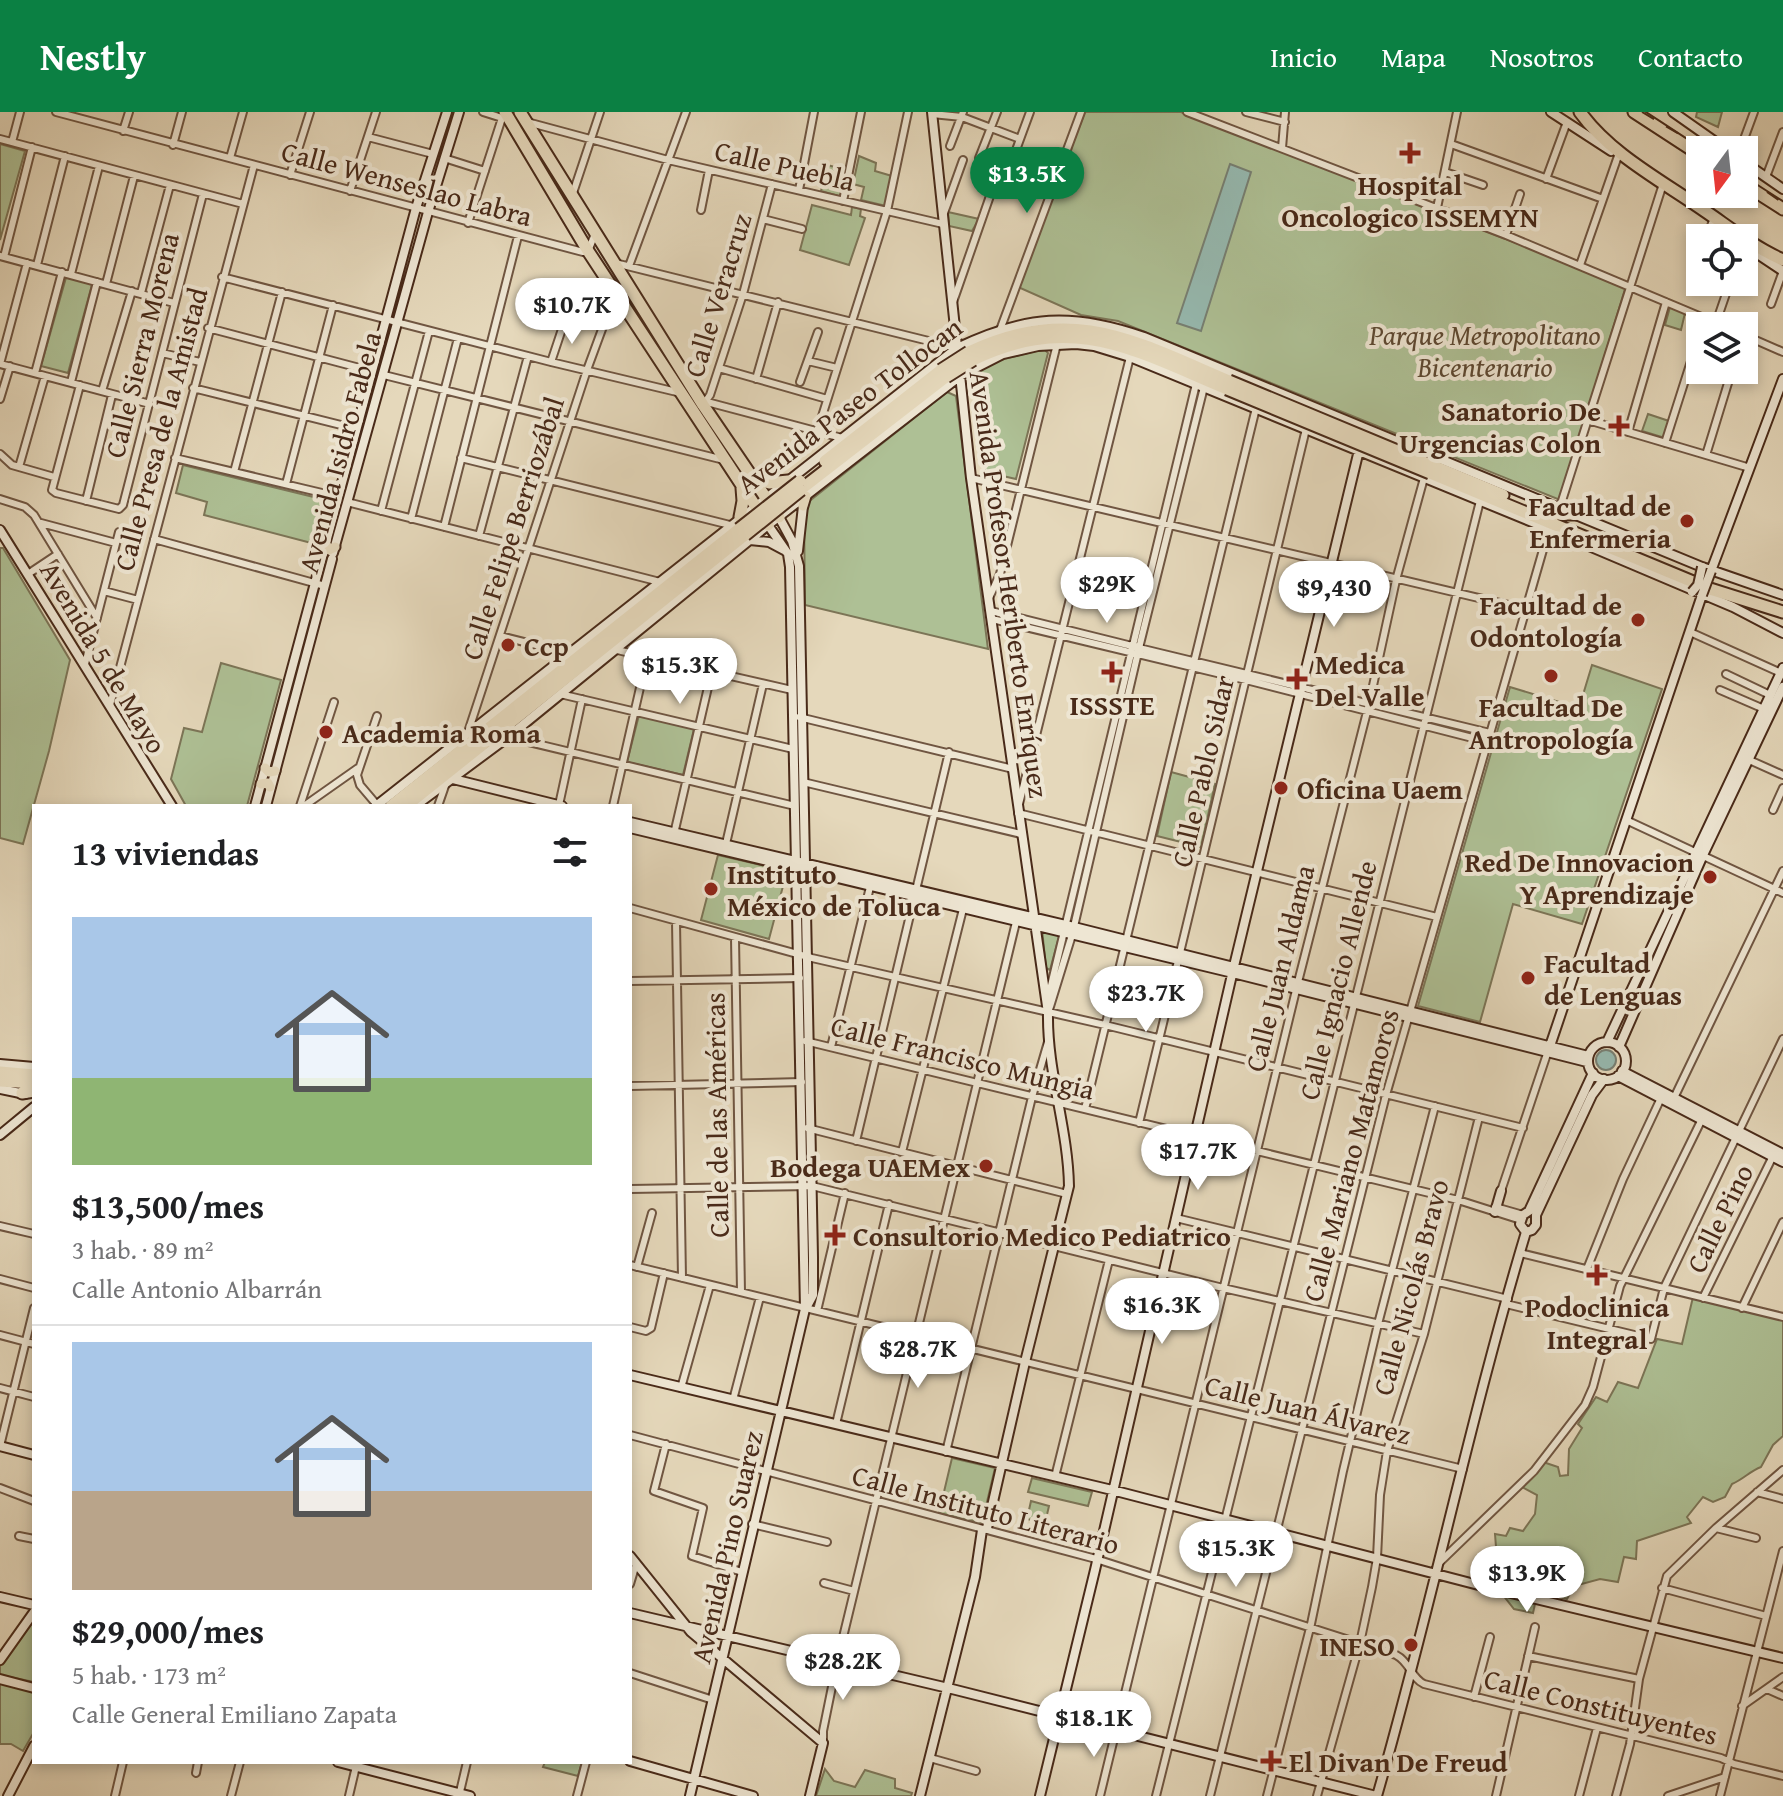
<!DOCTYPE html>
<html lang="es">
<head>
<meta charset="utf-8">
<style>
	:root { --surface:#fff; --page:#f6f6f6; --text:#202124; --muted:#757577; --line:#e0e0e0; --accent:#0b8043 }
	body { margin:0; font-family:"Gentium Book Plus",serif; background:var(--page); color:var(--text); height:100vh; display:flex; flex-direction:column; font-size:30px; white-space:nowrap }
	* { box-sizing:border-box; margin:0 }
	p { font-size:26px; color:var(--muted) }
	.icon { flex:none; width:44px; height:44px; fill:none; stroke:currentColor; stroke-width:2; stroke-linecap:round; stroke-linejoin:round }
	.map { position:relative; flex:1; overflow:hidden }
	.drawer { position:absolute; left:32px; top:692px; width:600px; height:960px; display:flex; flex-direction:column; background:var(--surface); border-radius:0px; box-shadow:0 4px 12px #0003 }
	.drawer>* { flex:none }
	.needle { width:52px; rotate:195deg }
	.tools { position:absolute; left:1686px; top:24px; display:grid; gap:16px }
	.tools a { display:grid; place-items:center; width:72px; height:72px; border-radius:0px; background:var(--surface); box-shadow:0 4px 12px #0003; font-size:40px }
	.price { position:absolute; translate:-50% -68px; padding:0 18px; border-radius:28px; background:#fff; color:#222; font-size:26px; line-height:52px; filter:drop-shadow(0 2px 4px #0008) }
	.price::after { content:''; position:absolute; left:50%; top:48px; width:24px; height:18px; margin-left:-12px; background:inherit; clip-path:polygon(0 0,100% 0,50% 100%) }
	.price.active { background:var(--accent); color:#fff }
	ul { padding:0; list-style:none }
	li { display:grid; align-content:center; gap:16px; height:424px; padding:0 40px }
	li+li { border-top:2px solid var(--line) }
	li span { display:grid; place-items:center; height:248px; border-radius:0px; color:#555 }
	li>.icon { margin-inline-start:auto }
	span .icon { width:144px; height:144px; fill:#fffc; stroke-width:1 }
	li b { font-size:34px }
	h2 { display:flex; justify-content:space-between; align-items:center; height:96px; padding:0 40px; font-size:34px }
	header { display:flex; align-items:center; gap:48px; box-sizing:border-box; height:112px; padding:0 40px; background:var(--accent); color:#fff }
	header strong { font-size:38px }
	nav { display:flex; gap:44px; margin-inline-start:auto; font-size:28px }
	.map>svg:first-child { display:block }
</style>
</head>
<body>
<header>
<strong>Nestly</strong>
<nav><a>Inicio</a><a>Mapa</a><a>Nosotros</a><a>Contacto</a></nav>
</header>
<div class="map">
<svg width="1783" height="1684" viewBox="0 0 1783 1684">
	<rect width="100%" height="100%" fill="#e5d8bb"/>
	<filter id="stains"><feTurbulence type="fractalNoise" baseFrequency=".0025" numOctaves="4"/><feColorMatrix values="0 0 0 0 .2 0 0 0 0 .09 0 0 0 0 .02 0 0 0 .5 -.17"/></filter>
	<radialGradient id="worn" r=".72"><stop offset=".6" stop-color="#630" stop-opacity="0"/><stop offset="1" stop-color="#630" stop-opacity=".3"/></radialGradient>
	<path fill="#aec095" stroke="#7c7557" stroke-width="2" d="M1085,0h96l445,174 -66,214 -442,-179 -37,-6 -63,-28z
		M1697,0h25l-4,15 -22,-10z
		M0,32l25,7 -25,89z
		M859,44l17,7 -1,8 17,5 -6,30 -25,-6 3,-13 -11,-3z
		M827,53l20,5 -5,27 -21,-6z
		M812,93l39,10 1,-8 9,2 -1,7 5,2 -16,47 -49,-15z
		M948,100l31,7 -7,12 -23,-5z
		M67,162l26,7 -25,92 -27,-7z
		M1670,195l15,6 -4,17 -16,-5z
		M1044,237l4,4 -32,126 -31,-7 -13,-95 16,-14z
		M947,280l9,4 32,253 -183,-44 -1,-92 3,-10z
		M1648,302l21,7 -4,17 -23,-7z
		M183,353l147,36 -11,44 -115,-30 3,-13 -31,-9z
		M0,436h3l67,112 -21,91 -26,93 -23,-6z
		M221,551l60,17 -34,126h-61l-15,-27 13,-51 18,4z
		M1592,553l70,24 -80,235 -69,-20 -33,118 -62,-16 92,-319 69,21z
		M639,603l55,14 -11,46 -56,-13z
		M1171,660l44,12 -14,63 -44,-11z
		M718,743l69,16 -18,68 -68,-19z
		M1042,817l18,4 -10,37 -4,-2z
		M1693,1185l90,22v117l-10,9 -12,22c-11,4 -17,12 -29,17l-7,13 -12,5 -10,-5 -16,20 4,6 -54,18 -1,18 -12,-2 -6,25 -18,-3 -26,7 -7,13 -74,-18 8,-17 -13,-7 8,-10 -1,-13 11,2 4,-8 13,3 12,-17 2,-19 -17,-9 23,-24 15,5 2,9 8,-1 1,-26 13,-21 -4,-4 18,-27 11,5 11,-20 20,6 19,-49 25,5z
		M952,1346l43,10 -13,55 -43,-10z
		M1032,1366l60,14 -4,14 -60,-14z
		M1031,1389l18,5 -4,17 -18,-4z
		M1503,1483l32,9 -2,9 -19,-4z
		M34,1503v67l-34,-7v-10z
		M0,1570l34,9v41l-11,19 -12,-7h-11z
		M545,1650h37l-4,14 -35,-9z
		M825,1657l9,12 21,6 10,-17 30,9v9l17,5 -1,3h-95z"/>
	<path fill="#96bab1" stroke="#778074" stroke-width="2" d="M1230,52l21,8 -50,159 -24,-8z
		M1596 948a10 10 0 1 1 20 0a10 10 0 1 1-20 0Z"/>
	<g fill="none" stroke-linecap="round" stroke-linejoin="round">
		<g stroke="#705642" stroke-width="10">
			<path id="street" d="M56,0l527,140 5,-1 7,-17
				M1187,0l319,123 217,91
				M1246,0l39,10
				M932,2l30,3 58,22
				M527,10l141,38 275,64
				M123,19l6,-19
				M368,25l65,17
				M0,27l243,65
				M12,30l8,-30
				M1451,32l152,55
				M173,33l9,-33
				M950,34l13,-34
				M1282,36l3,-36
				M1740,38l14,-38
				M230,46l13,-46
				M444,46l41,13
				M979,46l18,-46
				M1009,57l21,-57
				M1445,60l38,13
				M290,63l20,-63
				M1766,65l17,-45
				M1546,67l21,-57
				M799,78l15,-78
				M350,79l26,-79
				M572,84l28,-84
				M843,89l18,-89
				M1437,96l20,-96
				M701,98l8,-40
				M944,101l19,-53
				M763,107l39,10
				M468,111l34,-105 -19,-6
				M1506,123l14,-41
				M1707,126l5,-15
				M0,144l174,47
				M4,145l28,-110
				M615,151l342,85
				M37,153l28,-109
				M1580,153l38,-109
				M629,154l57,-154
				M71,162l28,-108
				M222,165l329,85 130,31
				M106,172l28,-108
				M141,181l29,-108
				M953,190l45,-129
				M1771,192l12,-33
				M1716,211l14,-41
				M208,216l163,43
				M1000,218l81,-218
				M1744,223l39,17
				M162,241l38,9
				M808,249l29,7
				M551,250l14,-42
				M0,252l150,40
				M0,252l27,-101
				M719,256l108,31
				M35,261l27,-101
				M384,263l340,85
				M756,267l22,-77
				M71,270l26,-100
				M800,270l18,-50
				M80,273l-28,105 4,3 63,16 4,-4 80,-311
				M193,276l164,41
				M102,279l30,-100
				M0,287l10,-33
				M707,290l135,36
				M703,293l7,-10 33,-101 29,-110
				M1588,308l162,48
				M817,320l70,-221 21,-99
				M1628,320l38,-130
				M1665,331l35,-110
				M0,342l12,11 42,12
				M1706,343l26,-85
				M175,346l164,39
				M461,346l269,67
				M19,355l26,-91
				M234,360l48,-180
				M971,366l554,131
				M286,372l47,-179
				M0,387l25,8 9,8 63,103
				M86,389l26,-106
				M347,390l313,80
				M1560,395l102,-320
				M381,399l48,-180
				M411,407l47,-181
				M41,411l75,20
				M444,415l74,-291
				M479,424l49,-180
				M154,427l171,47
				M28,462l30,-20
				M104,479l34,9
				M989,486l11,-24 57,-230
				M991,499l141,35
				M992,507l254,61 242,62
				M1690,520l91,41
				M500,524l68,17
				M1139,536l351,85
				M617,538l175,40
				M85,552l34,-132
				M1726,562l44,21
				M1720,578l44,19
				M560,582l233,55
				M110,593l144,-540
				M799,605l214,52
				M468,620l119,-362 28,-76
				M508,625l287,69
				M1747,647l36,16
				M803,670l218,52
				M1019,692l111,-447
				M377,693l-17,-20 -3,-10 20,-59
				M559,693l23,-106
				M300,694l34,-104
				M304,694l54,-38
				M438,694l8,-23
				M613,694l34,-149
				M1773,698l10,-22
				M1018,701l419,104
				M1626,708l157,73
				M674,722l38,-164
				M725,736l38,-164
				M630,796l182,50 293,67 418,103
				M676,810l6,356
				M735,826l6,354
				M630,869l170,-3
				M1048,886l148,-614
				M1048,901l24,-78 67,-287 65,-261
				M805,929l653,159 63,20
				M831,935l39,-160
				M630,974l172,-4
				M1674,986l109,-227
				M1085,997l171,-701
				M1139,1011l167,-694
				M807,1016l260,66
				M856,1029l93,-389
				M902,1040l61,-243
				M630,1077l182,-3 411,102 201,46
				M1501,1079l47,-140
				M1495,1095l28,8
				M1176,1106l332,81
				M0,1114l34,8
				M1520,1141l263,64
				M630,1153l833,204
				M637,1155l15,-54
				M1587,1157l36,-90 38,-81
				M0,1167l34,9
				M1703,1186l70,-142
				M1506,1192l145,35 13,-51 119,-249
				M1742,1196l41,-86
				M817,1199l28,-118
				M630,1215l16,4 5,-3 13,-55
				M0,1223l34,9
				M0,1276l34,9
				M681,1276l29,-103
				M733,1288l27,-103
				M836,1312l53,-220
				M630,1323l466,124 300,96c14,7 15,23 28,29l297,74 13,6 49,12
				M666,1332l-12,47 49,17 -11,48 50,16
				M0,1334l34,-138
				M946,1340l86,-355 16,-55
				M1055,1365l54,-217
				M0,1376l34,13
				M1757,1380l26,7
				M752,1412l75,18
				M1716,1416l40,10
				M19,1424l15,3
				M1441,1449l93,-90 51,-66 8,-18 27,-101 82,-167
				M824,1471l30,8
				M630,1472l6,-20
				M1662,1476l104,28
				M1528,1544l111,23
				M630,1561l83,27
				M1767,1577l16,7
				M1474,1585l16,-60
				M1742,1594l41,-29
				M823,1631v-12l14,-69 180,-744
				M930,1646l46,13
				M196,1661l2,-11
				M115,1684l8,-34
				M231,1684l9,-34
				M349,1684l8,-34
				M459,1684l8,-34
				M577,1684l9,-34
				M1100,1684l198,-814 71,-278 27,-124 28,-102
				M1156,1684l324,-1295
				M1210,1684l176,-701 163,-566
				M1267,1684l44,-172 32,-153 35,-147 57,-218
				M1317,1684l43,-153 12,-56 5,-29 3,-63 7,-44 37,-117 55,-217
				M1496,1684l39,-169
				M1579,1684l18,-68
				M1616,1684l14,-52 9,-65 28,-103 49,-48 67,-58
				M1668,1684l57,-19
				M1720,1684l63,-245"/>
		</g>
		<g stroke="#492a19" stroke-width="12">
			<path id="secondary" d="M1551,0l60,39
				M1673,0l54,38
				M1744,50l39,27
				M1744,133l39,26
				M779,405l13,24 7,25 14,691v38l-7,13
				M0,418l172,276
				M750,428l19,2 15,8
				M798,439l5,-45
				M333,441l95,-341 31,-100
				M1711,459l72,-192
				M1132,534l7,2
				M453,667l109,27
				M255,694l161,-598 31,-96
				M266,694l66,-247
				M376,694l581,-458c69,-33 115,-36 187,-11l558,230 81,28
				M415,694l93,-69 260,-212 192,-149 43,-22 35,-8 38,-2 18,2 36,11 407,167 196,83 50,26
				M630,710l444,105 514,129
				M630,716l603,145 354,89
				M1607,930l176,-374
				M1588 949a19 19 0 1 1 38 0a19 19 0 1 1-38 0Z
				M1619,935l84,-192 80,-168
				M1549,937l153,-454
				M0,952l34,3
				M1622,959l161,83
				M1618,964l165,86
				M0,977l25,5
				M0,1023l34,-28
				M1495,1100l6,-21
				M1526,1120l-6,-8 3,-9 6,-4 64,-138
				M1526,1120l6,-2 4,-5v-10l56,-120 12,-16
				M630,1263l482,115 378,98 293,70
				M0,1334l34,9
				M630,1444l61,76 132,111 -13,53
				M0,1485l34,8
				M630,1501l318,75 428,108
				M0,1548l34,-48
				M0,1567l34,9
				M630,1649l123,35
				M338,1650l132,34
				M8,1684l26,-50
				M690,1684l115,-487 -15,-742 -2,-13 -20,-29
				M920,1684l55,-219 7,-47 5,-2 38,-166 44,-176c-1,-58 -22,-114 -21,-173l-77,-535 -39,-366
				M1040,1684l55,-226 139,-604 126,-520
				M1377,1684c54,-187 93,-378 149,-564"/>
		</g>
		<g stroke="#492a19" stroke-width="13">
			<path id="primary" d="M803,394l3,-10
				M326,432l3,6 6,-3
				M265,656l4,4 6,-1
				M261,672l7,-1 2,4"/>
		</g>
		<g stroke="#492a19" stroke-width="15">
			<path id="highway" d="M505,0l83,139 180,274
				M520,0l183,293 76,112
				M1580,0c30,42 82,69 125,99 25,17 50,37 78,49
				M1634,0l66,43
				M1744,72l39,25
				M969,240c102,-49 166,-11 260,29
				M973,248c101,-48 160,-10 254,29
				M825,349l116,-91
				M1431,353l72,30
				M1430,361l280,116 73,23
				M754,365l15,6 19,-2
				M804,375l142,-110
				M1548,402h28
				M740,405l3,-16 -1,-13
				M391,694l348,-277
				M406,694l339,-271
				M0,960l34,3
				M0,969l34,2
				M22,981l12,-2"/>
		</g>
		<use href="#street" stroke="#eee6d3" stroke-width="6"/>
		<use href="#secondary" stroke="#eee6d3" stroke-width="8"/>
		<use href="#primary" stroke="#e5d8bb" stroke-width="9"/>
		<use href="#highway" stroke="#e5d8bb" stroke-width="11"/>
		<path stroke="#492a19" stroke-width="2" stroke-dasharray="14 14" stroke-linecap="butt" d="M1642,0l64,38
			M1744,64l39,27"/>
		<g stroke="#492a19" stroke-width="12" stroke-linecap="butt">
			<path id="secondary-bridge" d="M1692,480l6,-7 4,-18
				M1702,483l9,-24"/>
		</g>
		<g stroke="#492a19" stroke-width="15" stroke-linecap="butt">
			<path id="highway-bridge" d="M941,258l28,-18
				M946,265l27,-17
				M1229,269l202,84
				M1227,277l203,84
				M739,417l61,-48
				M745,423l56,-45"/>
		</g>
		<use href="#secondary-bridge" stroke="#eee6d3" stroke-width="8"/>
		<use href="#highway-bridge" stroke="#e5d8bb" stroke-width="11"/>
	</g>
	<g fill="#8f2418" stroke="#eee6d3" stroke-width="3">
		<path d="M1406 29h8v8h8v8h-8v8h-8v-8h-8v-8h8z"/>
		<path d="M1615 302h8v8h8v8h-8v8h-8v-8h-8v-8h8z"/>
		<circle cx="1687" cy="409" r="8"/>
		<circle cx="1638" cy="508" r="8"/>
		<circle cx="508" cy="533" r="8"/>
		<path d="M1108 548h8v8h8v8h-8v8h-8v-8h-8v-8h8z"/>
		<circle cx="1551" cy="564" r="8"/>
		<path d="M1293 555h8v8h8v8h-8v8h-8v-8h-8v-8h8z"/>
		<circle cx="326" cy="620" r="8"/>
		<circle cx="1281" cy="676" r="8"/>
		<circle cx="1710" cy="765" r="8"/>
		<circle cx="711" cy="777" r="8"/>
		<circle cx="1528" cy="866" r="8"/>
		<circle cx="986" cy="1054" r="8"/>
		<path d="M831 1111h8v8h8v8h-8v8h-8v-8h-8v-8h8z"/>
		<path d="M1593 1151h8v8h8v8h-8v8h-8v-8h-8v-8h8z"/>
		<circle cx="1411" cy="1533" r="8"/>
		<path d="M1267 1637h8v8h8v8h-8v8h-8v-8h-8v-8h8z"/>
	</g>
	<g text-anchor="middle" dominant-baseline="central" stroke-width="8" stroke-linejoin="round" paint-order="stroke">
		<g font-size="28" fill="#492a19" stroke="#eee6d3">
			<text transform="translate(785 53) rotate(13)">Calle Puebla</text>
			<text transform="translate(407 71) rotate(15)">Calle Wenseslao Labra</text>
			<text transform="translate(717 183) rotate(-73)">Calle Veracruz</text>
			<text transform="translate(141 233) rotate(-76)">Calle Sierra Morena</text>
			<text transform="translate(849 293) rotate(-37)">Avenida Paseo Tollocan</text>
			<text transform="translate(160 317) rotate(-75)">Calle Presa de la Amistad</text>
			<text transform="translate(339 340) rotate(-75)">Avenida Isidro Fabela</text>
			<text transform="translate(512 416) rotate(-72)">Calle Felipe Berriozábal</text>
			<text transform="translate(1010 472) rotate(82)">Avenida Profesor Heriberto Enríquez</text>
			<text transform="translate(104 545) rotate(59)">Avenida 5 de Mayo</text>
			<text transform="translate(1202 659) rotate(-77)">Calle Pablo Sidar</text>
			<text transform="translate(1279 856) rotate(-76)">Calle Juan Aldama</text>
			<text transform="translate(1337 868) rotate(-76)">Calle Ignacio Allende</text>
			<text transform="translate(963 945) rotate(14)">Calle Francisco Mungia</text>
			<text transform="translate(716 1003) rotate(-91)">Calle de las Américas</text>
			<text transform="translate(1350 1043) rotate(-75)">Calle Mariano Matamoros</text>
			<text transform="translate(1719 1106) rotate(-64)">Calle Pino</text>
			<text transform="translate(1410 1175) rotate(-75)">Calle Nicolás Bravo</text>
			<text transform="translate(1308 1297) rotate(14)">Calle Juan Álvarez</text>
			<text transform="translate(986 1397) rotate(15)">Calle Instituto Literario</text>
			<text transform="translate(726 1435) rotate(-77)">Avenida Pino Suarez</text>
			<text transform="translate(1601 1594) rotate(14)">Calle Constituyentes</text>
		</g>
		<g font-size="28" font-weight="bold" fill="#492a19" stroke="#eee6d3" text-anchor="start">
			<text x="1410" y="72" text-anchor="middle">Hospital<tspan x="1410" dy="32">Oncologico ISSEMYN</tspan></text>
			<text x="1601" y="298" text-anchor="end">Sanatorio De<tspan x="1601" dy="32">Urgencias Colon</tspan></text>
			<text x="1671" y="393" text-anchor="end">Facultad de<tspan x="1671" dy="32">Enfermeria</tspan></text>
			<text x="1622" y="492" text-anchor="end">Facultad de<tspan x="1622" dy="32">Odontología</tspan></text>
			<text x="524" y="533">Ccp</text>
			<text x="1315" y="551">Medica<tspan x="1315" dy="32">Del Valle</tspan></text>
			<text x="1112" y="592" text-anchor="middle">ISSSTE</text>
			<text x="1551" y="594" text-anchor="middle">Facultad De<tspan x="1551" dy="32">Antropología</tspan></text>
			<text x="342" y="620">Academia Roma</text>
			<text x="1297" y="676">Oficina Uaem</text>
			<text x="1694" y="749" text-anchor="end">Red De Innovacion<tspan x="1694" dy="32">Y Aprendizaje</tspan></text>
			<text x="727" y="761">Instituto<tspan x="727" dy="32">México de Toluca</tspan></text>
			<text x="1544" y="850">Facultad<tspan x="1544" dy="32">de Lenguas</tspan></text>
			<text x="970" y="1054" text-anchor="end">Bodega UAEMex</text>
			<text x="853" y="1123">Consultorio Medico Pediatrico</text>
			<text x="1597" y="1194" text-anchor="middle">Podoclinica<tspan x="1597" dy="32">Integral</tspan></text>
			<text x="1395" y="1533" text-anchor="end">INESO</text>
			<text x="1289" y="1649">El Divan De Freud</text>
		</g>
		<g font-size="28" font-style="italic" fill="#5d4832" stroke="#eee6d3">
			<text x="1485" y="222">Parque Metropolitano<tspan x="1485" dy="32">Bicentenario</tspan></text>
		</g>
	</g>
	<rect width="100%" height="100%" filter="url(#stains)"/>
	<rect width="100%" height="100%" fill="url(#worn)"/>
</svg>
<div class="tools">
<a><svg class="needle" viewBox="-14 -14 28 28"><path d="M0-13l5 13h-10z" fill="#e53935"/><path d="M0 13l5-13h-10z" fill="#757577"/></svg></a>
<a><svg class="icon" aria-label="locate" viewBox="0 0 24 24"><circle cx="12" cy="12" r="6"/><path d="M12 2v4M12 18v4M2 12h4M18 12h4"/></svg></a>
<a><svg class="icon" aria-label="layers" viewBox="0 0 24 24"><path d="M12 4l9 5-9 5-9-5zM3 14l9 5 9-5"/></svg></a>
</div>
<b class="price active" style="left:1027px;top:103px">$13.5K</b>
<b class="price" style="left:572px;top:234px">$10.7K</b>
<b class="price" style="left:1107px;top:513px">$29K</b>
<b class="price" style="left:1334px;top:517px">$9,430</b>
<b class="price" style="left:680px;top:594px">$15.3K</b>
<b class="price" style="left:1146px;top:922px">$23.7K</b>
<b class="price" style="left:1198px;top:1080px">$17.7K</b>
<b class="price" style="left:1162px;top:1234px">$16.3K</b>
<b class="price" style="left:918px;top:1278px">$28.7K</b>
<b class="price" style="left:1236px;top:1477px">$15.3K</b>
<b class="price" style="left:1527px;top:1502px">$13.9K</b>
<b class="price" style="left:843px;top:1590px">$28.2K</b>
<b class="price" style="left:1094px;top:1647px">$18.1K</b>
<section class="drawer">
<h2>13 viviendas<svg class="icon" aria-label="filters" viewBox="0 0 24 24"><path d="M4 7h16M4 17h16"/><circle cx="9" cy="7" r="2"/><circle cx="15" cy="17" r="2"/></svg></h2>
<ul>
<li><span style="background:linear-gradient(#a9c7e8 65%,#8fb573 0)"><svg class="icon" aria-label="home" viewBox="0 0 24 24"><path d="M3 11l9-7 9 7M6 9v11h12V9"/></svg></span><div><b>$13,500/mes</b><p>3 hab. · 89 m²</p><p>Calle Antonio Albarrán</p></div></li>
<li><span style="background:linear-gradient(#a9c7e8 60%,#b9a48a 0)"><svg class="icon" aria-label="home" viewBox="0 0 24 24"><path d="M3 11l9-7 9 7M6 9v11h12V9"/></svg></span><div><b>$29,000/mes</b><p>5 hab. · 173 m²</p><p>Calle General Emiliano Zapata</p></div></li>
</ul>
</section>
</div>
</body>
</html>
